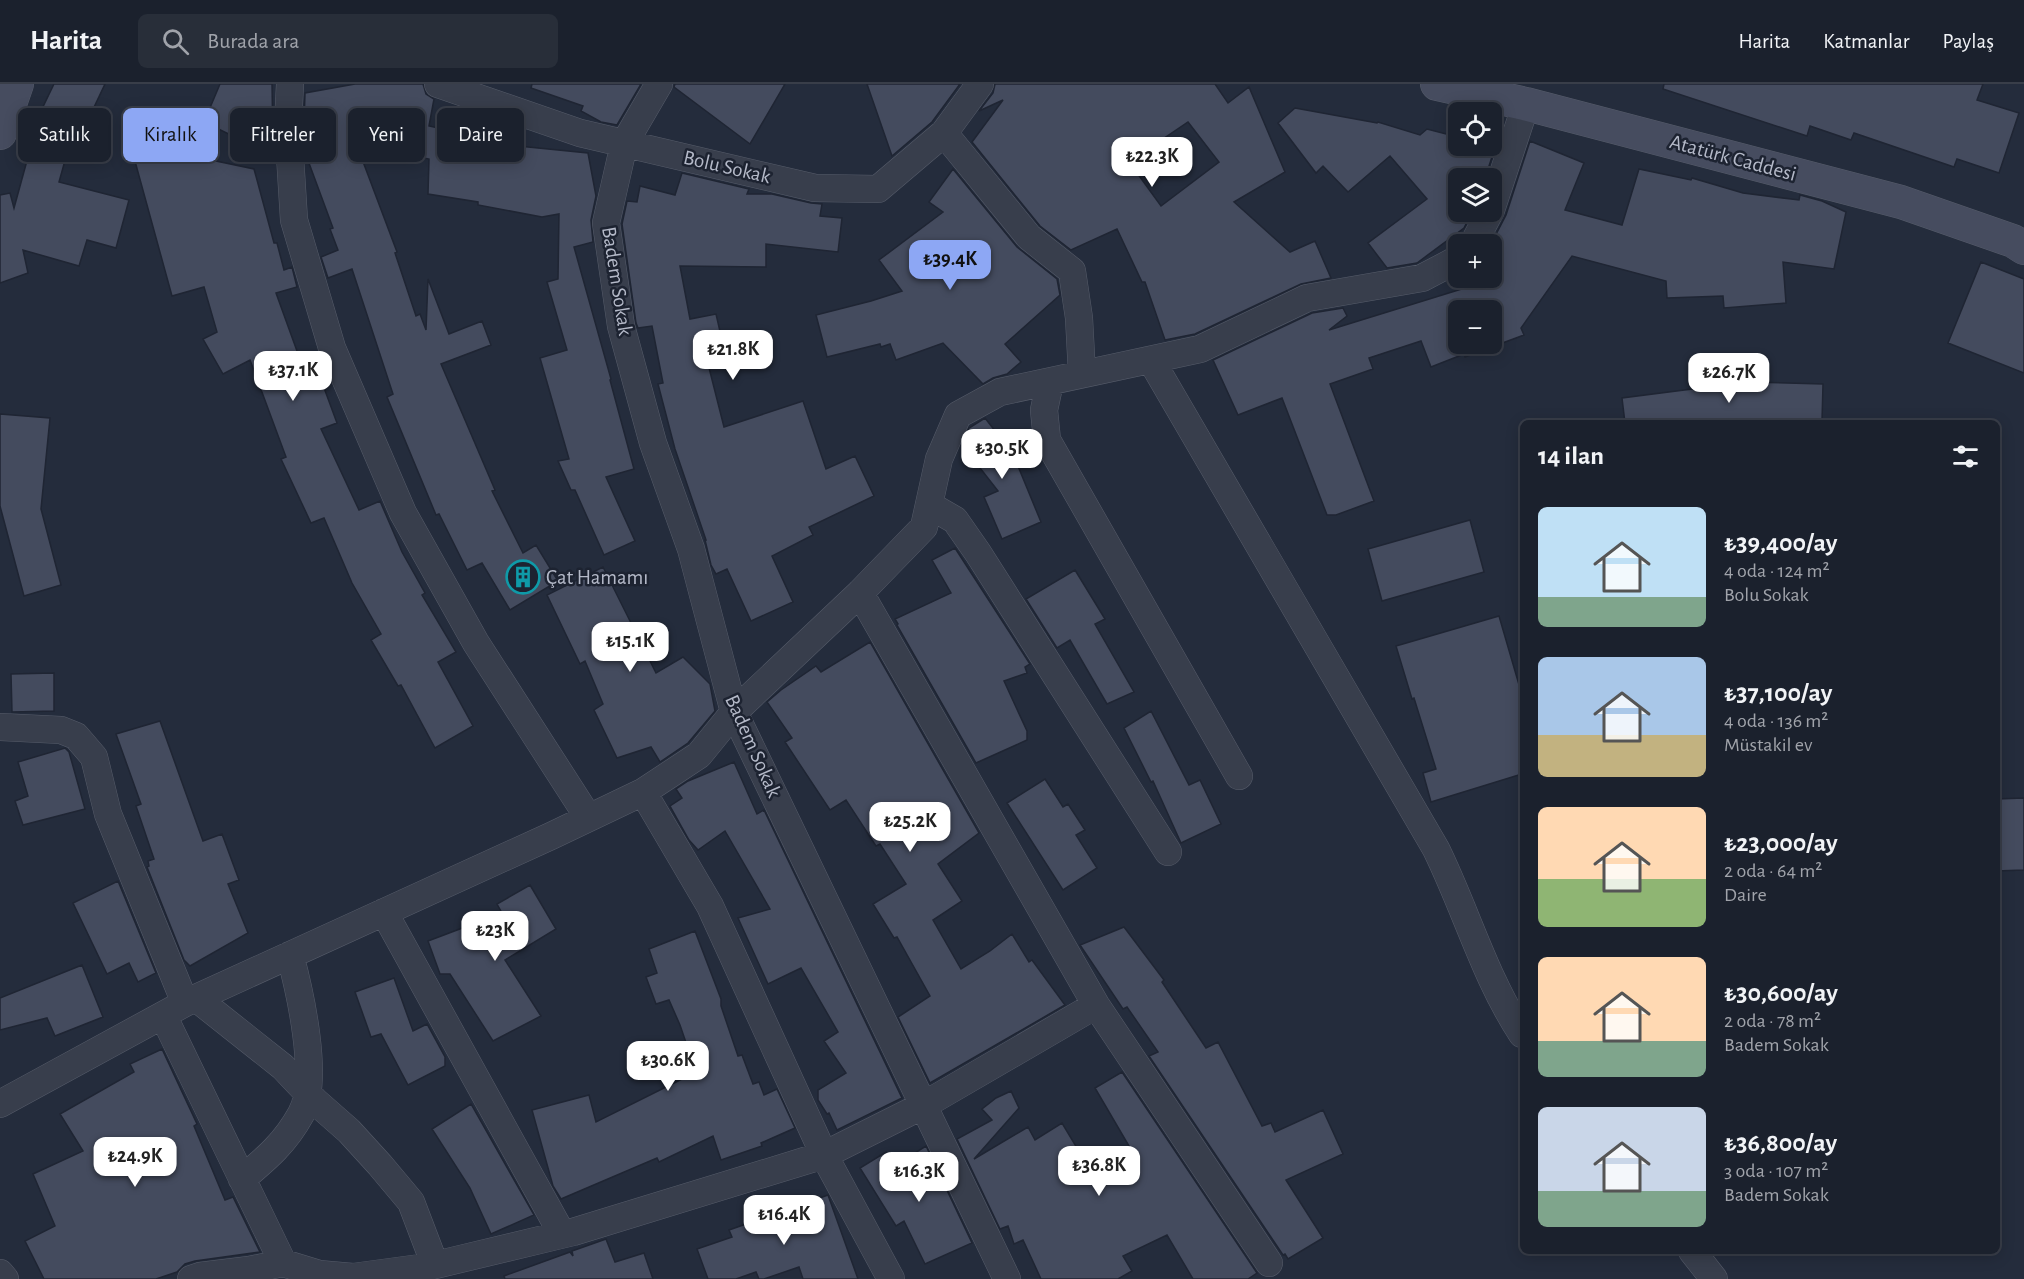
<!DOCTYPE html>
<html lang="tr">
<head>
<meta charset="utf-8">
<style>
	:root { --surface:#1b212d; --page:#282e39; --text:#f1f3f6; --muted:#a0a3aa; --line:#393e49; --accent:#8da7f4 }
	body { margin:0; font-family:"Alegreya Sans",sans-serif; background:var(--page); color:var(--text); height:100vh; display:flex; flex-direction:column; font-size:22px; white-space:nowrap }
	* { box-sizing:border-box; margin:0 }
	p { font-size:20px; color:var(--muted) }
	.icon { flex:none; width:33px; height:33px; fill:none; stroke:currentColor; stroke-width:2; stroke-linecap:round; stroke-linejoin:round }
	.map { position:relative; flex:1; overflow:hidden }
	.panel { position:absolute; left:1520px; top:336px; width:480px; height:834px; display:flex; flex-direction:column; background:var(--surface); border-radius:9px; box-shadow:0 3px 15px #0003,0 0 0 2px var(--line) }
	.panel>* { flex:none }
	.hud { position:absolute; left:18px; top:24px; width:570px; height:54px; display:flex; gap:12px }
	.fabs { position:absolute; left:1448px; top:18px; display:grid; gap:12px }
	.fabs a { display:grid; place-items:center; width:54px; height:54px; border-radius:9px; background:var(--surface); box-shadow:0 3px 15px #0003,0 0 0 2px var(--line); font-size:30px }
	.price { position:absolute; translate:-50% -51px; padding:0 14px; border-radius:12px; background:#fff; color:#222; font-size:20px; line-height:39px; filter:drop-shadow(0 2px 3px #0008) }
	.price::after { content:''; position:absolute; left:50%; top:36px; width:18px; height:14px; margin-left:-9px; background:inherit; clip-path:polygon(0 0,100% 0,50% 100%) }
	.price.current { background:var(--accent); color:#111 }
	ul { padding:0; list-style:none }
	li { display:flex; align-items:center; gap:18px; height:150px; padding:0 18px }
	li span { display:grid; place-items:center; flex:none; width:168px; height:120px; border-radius:9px; color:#555 }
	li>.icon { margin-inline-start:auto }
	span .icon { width:72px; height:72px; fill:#fffc; stroke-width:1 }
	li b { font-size:26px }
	h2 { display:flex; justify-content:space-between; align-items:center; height:72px; padding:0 18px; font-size:26px }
	.tag { padding:0 21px; border-radius:9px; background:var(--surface); box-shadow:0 3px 15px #0003,0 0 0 2px var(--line); font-size:21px; line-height:54px }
	.tag.current { background:var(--accent); color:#111 }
	header { display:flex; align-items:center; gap:36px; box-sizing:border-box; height:84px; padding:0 30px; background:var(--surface); border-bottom:2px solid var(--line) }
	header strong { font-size:28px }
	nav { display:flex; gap:33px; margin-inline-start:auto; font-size:21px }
	.search { width:420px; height:54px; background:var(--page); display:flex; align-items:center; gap:15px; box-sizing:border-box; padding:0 21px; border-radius:9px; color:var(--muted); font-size:22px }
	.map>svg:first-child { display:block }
</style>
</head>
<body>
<header>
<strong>Harita</strong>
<div class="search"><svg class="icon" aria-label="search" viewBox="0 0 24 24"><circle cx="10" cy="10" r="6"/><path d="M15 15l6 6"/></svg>Burada ara</div>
<nav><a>Harita</a><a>Katmanlar</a><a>Paylaş</a></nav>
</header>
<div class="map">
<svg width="2024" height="1195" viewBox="0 0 2024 1195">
	<rect width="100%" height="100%" fill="#242c3c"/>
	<path fill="#444b5e" stroke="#1f2533" stroke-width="1.5" fill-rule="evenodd" d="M54,0h51l-18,38 -11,-1 -17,61 70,18 -13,48 -29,-8 -8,26 -56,-16 5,23 -28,10v-88l10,-2 4,15 26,-95z
		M220,0h52l1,59 -24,1 -45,-22z
		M355,0h68l3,10 8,5 -5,27 23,5 -1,4 19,1 -1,5 119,12 8,43 -5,24 2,22 -19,5 37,132 -1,1 24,89 -28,8 29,64 -31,14 -29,-65h-4l-13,-29 11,-2 -29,-101 27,-8 -20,-68 11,-3 1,-65 -17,3 -64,-12v-3l-50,-8 1,-35 -73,-16 41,109 -2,1 21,63 4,-2 6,16 2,-51 21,55 33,-13 9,24 -50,19 54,126 -3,1 31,62 13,-8 22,36 -48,29 -28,-47 -15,7 -28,-56 -3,1 -49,-118 6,-3 -41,-125 -24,9 -7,-21 17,-7 -8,-21 3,-1 -27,-73 -2,-31 1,-31z
		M532,0h109l-24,41 -16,-3 -20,-11 2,-5 -52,-18z
		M675,0h110l-35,60 -76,-57z
		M867,0h93l-28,38 -40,34z
		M995,0h220l13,19 21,-16 36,85 -51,30 56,50 25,-11 16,37 -30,6 -106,50 -30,6 -20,-58h-3l-25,-53 -46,21 -31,-24 -68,-84 31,-42 -24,11 14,-18zM1188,38l31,40 -58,44 -32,-44z
		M1664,0h319l-6,16 42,13 -20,60 -42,-14 -3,8 -100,-34 -3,7 -41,-14 -3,10 -144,-47z
		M1295,24l82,15 1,-1 42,13 7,-6 31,8v9h33v-7h7l-13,39h-27v34h14l-8,16 -47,35 -30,5 -19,-25 59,-44 -37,-43 -42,36 -25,-26 -7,7 -38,-50z
		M1530,57l54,22 -19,47 57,15 17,-56 52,11 1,-2 51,15 56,7 1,-5 22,6 24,11 -12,57 -51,-7 3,41 -62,5 -1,-12 -56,2 -1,-17 -94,-25 -51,72 3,7 -59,22 -1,-3 -33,13 -10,-26 -52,17 4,11 -43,15 44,117 -38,14h-9l-45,-117 -44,17 -25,-55 99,-47 31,-5 4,8 -18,14 162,-50v-36l15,-29zM1458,226h33v34h-33z
		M130,59l124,26 20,74h3l7,27 8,-3 5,20 -21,6 25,69 12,-4 24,65 -16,6 38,81 21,-9 22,51 23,41 -3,2 34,57 -18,10 35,64 -38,22 -34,-63 -3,1 -27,-46 10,-6 -29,-51 -28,-65 -13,5 -30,-64 5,-2 -36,-97 -27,14 -20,-35 14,-7 -13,-45 -32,9z
		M953,85l64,78 40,32 3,16 -55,49 16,18 -14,12 -14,4 -10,6 -40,-41 -47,17 -6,-16 -9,3 -1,-3 -53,13 -11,-42 55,-14 31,-10 -23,-31 64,-48 -14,-10z
		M682,89l67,16 -2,5h25l39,9 11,1 -2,12 22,2 -4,34 -72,-8v23l-86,-1 10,53 26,-5 6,26 -19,4 21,83 79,-26 23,68 29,-13 19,40 -65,31 4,8 -41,21 21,46 -42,19 -24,-52 -11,5 -5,-9 -6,-25h1l-31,-91 -17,-65 5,-1 -11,-57 -14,2 -2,-5 -14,-99 5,-23 10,1 3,-16 35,9z
		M1981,178l43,17v94l-76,-30z
		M1747,298l76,2 -1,37 -68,-2 1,4h-130l-3,-25z
		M0,330l50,4 -9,91 20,76 -37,11 -24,-90z
		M985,334l28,36 28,68 -39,17 -18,-42 14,-6 -36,-46 7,-17z
		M1470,436l14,52 -102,29 -14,-52z
		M955,464l75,116 -5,3 2,6 -23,8 23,50v9l-51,23 -79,-138 1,-1 -3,-5 56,-26 -19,-33z
		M603,483l53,106 27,-16 27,27 5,27 -27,32 -28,19 -9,-15 -34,11 -23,-48 9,-6 -18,-43 -5,3 -33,-69z
		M1075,486l30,49 -10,5 39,68 -27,12 -37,-64 -13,8 -31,-49z
		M1499,532l23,79v79l-91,28 -8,-29 13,-4 -22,-71 -2,1 -16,-53z
		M870,558l109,191 -41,31 24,37 -29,19 28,49 29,-18 22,-17 17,28 3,-2 33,45 -135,78 -32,-66 32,-21 -33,-59 -3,1 -21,-34 33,-20 -26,-40 -4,2 -30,-46 -16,10 -45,-68 7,-4 -25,-36 14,-12 35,-24 5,6z
		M54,589v38l-42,1 -1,-38z
		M1151,627l38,74 11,-5 21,44 -40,19 -28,-62 -2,1 -27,-54z
		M160,637l43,120 19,-7 17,46 -11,4 20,49 -58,33 -6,-6 -37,-93 2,-1 -1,-5 6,-2 -18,-53 5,-2 -25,-70z
		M65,664l4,4 16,57 -62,16 -8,-24 13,-5 -10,-34z
		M734,678l23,52 7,-4 138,288 -65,32 -8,-17 -2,1 -9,-14v-10l28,-17 -22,-32 14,-9 -37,-64 -33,16 -30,-66 32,-9 -45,-78 -27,19 -9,-10 -19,-34 12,-8 -6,-9 12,-8z
		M1045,695l18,28 5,-3 17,26 -9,5 21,33 -34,22 -56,-87z
		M2024,714v72l-28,1v-72z
		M118,797l38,92 -18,9 -9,-19 -22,11 -34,-71z
		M530,801l26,44 -51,31 36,56 -48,25 -43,-67h-10l-12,-33 74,-28 -5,-9z
		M1124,843l40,53 -2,2 44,66 12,-6 44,84 9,-3 4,9 48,-22 20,44 -57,26 37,58 -35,21 -3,-5 -2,1 -134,-199 9,-4 -31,-45 -4,2 -43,-64z
		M695,847l26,68v7l17,50 4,-1 11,29 6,-2 5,13 13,-6 18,39 -34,15 1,3 -41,14 -8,-24 -54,26 -2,-4 -96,41 -8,-13 -21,-76 57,-15 7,27 100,-50 -16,-47 -11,-25 -13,4 -10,-27 11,-4 -8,-24z
		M82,881l21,52 -48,19 -8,-18 -47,12v-32z
		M394,894l19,53 14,-7 18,33v9l-37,19 -27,-51 -10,3 -16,-45z
		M162,965l35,75 -3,2 31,74 8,-3 27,55 -65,9 -10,3 -8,8 -21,7h-112l-19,-38 30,-15 -22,-52 50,-23 -23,-37 74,-42 -4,-8z
		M1122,988l135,201 -9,6h-55l-26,-44 -44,21 9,15 -14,8h-77l-18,-39 -9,4 -6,-18 -8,3 -43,-90 35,-19 -10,-11 14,-11 15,-7 8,17 -45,51 54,-32 7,13 27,-17 33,55 41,-20 -41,-70z
		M471,1020l63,111 -43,19 -21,-46 -38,-59z
		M926,1062l46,97 -47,21 -21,-43 -8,5 -36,-58 26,-16 8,14z
		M828,1111l30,84h-55l-4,-12 -35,12h-5l-3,-7 -20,7h-28l-11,-30 35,-12 -3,-7z
		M606,1155l9,23 29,-9 9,26h-148l-1,-3 66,-24 3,4 -1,-5z"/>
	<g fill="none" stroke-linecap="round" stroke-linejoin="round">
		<g stroke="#565c6a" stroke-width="28">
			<path id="street" d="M290,0l-2,40 6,96 38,128 71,165 73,130 112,174
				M438,0l142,49 235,55 63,1 66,-56 36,-49
				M659,0l-35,60 -18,79 15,103 32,117 38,106 43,163 273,567
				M944,49l85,104 43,34 7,47 3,56
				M1491,126l35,-106
				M1473,160l17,-32
				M1151,276l285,489c30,61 49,129 86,185
				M1050,298l-6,28 3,30 192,336
				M929,421l26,15 23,33 190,299
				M860,509l236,412 173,258
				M0,643l61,3 15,6 18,21 14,57 77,189
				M643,708l67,114 114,249 67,124
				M384,828l178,322
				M196,914l87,69 33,35 33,29 31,34 31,37 24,63
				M163,931l120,248
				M0,1020l185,-101 366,-167 92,-44 56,-37 35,-43 126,-119 64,-66 15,-68 19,-44 42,-23 200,-43 107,-51 115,-20 36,-19
				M242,1095c25,-21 43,-36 59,-65 19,-34 -1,-122 -11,-159
				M1692,1167l22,28
				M0,1189l5,6
				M191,1195l9,-3 49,-6 34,-7 36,11 34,3 74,-10 146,-35 251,-77 100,-50 172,-100"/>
		</g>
		<g stroke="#565c6a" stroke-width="34">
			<path id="secondary" d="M1437,0l89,20 375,98 112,39 11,7
				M0,49l17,-49"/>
		</g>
		<use href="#street" stroke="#383e4c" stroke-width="27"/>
		<use href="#secondary" stroke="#464c5f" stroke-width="33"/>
	</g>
	<defs>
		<g id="building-ring" transform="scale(1.725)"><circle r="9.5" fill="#1d2331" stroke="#0f9aa8" stroke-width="1.5"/><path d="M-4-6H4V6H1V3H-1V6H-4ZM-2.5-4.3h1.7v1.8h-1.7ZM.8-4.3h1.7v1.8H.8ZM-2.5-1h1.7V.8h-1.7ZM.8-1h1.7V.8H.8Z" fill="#0f9aa8"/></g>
	</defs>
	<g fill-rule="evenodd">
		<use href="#building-ring" x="523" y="493"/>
	</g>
	<g text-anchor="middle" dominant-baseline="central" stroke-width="5" stroke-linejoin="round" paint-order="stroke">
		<g font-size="21" fill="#b4b9c8" stroke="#1d2331">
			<text transform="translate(1733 74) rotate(15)">Atatürk Caddesi</text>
			<text transform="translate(727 83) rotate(13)">Bolu Sokak</text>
			<text transform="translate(617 197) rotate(81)">Badem Sokak</text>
			<text transform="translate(753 662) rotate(66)">Badem Sokak</text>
		</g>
		<g font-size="21" fill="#b4b9c8" stroke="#1d2331" text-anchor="start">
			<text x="546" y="493">Çat Hamamı</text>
		</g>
	</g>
</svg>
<div class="fabs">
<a><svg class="icon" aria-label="locate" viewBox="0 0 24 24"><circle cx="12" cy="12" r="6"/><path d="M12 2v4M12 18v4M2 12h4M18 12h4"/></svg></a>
<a><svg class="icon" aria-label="layers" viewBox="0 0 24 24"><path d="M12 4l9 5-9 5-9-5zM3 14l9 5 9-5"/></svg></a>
<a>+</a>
<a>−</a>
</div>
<b class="price" style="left:1152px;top:104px">₺22.3K</b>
<b class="price current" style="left:950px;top:207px">₺39.4K</b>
<b class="price" style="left:733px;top:297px">₺21.8K</b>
<b class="price" style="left:293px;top:318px">₺37.1K</b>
<b class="price" style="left:1729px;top:320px">₺26.7K</b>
<b class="price" style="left:1002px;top:396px">₺30.5K</b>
<b class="price" style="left:630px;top:589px">₺15.1K</b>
<b class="price" style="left:910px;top:769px">₺25.2K</b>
<b class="price" style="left:495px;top:878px">₺23K</b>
<b class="price" style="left:668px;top:1008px">₺30.6K</b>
<b class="price" style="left:135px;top:1104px">₺24.9K</b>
<b class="price" style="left:1099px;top:1113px">₺36.8K</b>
<b class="price" style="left:919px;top:1119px">₺16.3K</b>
<b class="price" style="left:784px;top:1162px">₺16.4K</b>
<div class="hud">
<a class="tag">Satılık</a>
<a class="tag current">Kiralık</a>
<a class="tag">Filtreler</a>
<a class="tag">Yeni</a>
<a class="tag">Daire</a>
</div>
<section class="panel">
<h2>14 ilan<svg class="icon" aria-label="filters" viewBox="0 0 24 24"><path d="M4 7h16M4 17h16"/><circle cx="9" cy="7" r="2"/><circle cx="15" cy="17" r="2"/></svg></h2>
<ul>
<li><span style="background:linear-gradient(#bfe0f5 75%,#7fa58c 0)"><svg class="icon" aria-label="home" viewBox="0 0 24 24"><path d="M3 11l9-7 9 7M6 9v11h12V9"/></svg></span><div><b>₺39,400/ay</b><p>4 oda · 124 m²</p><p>Bolu Sokak</p></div></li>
<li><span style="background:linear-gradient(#a9c7e8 65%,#c2b280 0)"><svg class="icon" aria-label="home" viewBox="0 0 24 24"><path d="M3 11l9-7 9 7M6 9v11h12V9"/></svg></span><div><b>₺37,100/ay</b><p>4 oda · 136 m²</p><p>Müstakil ev</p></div></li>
<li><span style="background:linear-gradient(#ffd9b3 60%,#8fb573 0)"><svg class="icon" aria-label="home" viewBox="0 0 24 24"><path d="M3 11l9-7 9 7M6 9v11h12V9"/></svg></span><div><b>₺23,000/ay</b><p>2 oda · 64 m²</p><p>Daire</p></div></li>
<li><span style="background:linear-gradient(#ffd9b3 70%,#7fa58c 0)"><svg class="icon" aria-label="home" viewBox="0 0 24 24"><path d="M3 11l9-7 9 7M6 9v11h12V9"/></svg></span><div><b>₺30,600/ay</b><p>2 oda · 78 m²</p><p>Badem Sokak</p></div></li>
<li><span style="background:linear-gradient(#c9d6e8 70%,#7fa58c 0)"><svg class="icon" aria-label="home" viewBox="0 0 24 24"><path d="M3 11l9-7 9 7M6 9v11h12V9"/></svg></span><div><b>₺36,800/ay</b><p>3 oda · 107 m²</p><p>Badem Sokak</p></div></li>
</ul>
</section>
</div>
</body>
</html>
